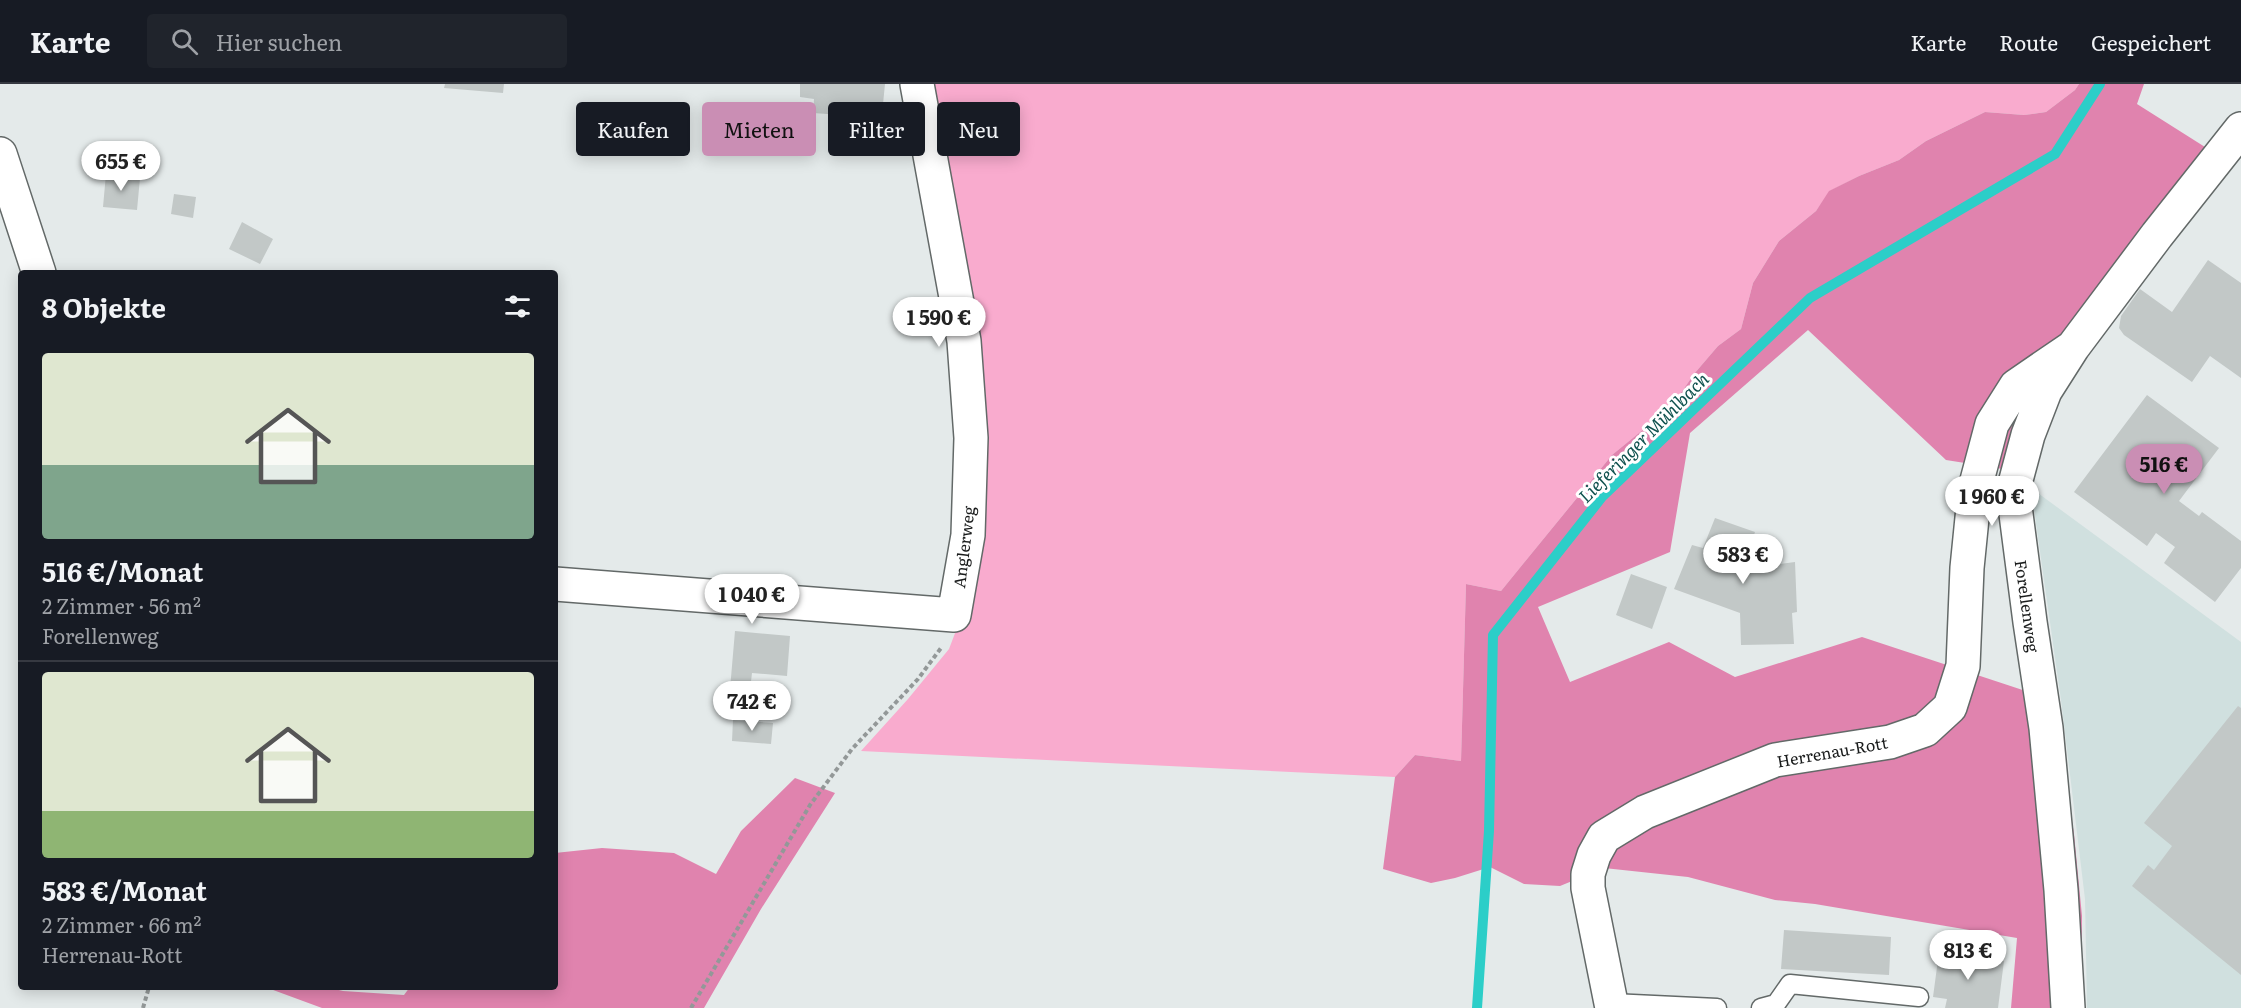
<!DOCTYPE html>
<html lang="de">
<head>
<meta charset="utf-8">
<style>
	:root { --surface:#171b24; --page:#20242c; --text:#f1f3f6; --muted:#9ea1a6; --line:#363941; --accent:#ca8eb4 }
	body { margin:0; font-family:Literata,serif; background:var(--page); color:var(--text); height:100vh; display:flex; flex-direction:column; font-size:22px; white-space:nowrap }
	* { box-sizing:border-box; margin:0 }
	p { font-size:20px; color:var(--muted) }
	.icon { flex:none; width:33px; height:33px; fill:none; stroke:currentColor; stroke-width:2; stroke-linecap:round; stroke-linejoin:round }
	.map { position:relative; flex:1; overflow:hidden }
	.drawer { position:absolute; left:18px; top:186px; width:540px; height:720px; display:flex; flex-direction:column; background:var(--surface); border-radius:6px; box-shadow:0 3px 15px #0003 }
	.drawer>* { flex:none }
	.guide { position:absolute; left:576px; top:18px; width:570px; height:54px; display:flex; gap:12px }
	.price { position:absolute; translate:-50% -51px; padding:0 14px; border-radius:21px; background:#fff; color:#222; font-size:20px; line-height:39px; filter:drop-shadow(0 2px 3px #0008) }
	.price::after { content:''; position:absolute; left:50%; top:36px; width:18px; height:14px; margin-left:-9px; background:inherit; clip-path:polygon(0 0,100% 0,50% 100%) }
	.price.active { background:var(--accent); color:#111 }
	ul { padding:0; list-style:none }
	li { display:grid; align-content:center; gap:12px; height:318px; padding:0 24px }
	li+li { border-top:2px solid var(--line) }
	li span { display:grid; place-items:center; height:186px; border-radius:6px; color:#555 }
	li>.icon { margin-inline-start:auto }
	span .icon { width:108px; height:108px; fill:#fffc; stroke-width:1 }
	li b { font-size:26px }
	h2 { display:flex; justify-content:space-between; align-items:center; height:72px; padding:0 24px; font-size:26px }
	.chip { padding:0 21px; border-radius:6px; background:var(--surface); box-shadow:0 3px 15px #0003; font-size:21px; line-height:54px }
	.chip.active { background:var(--accent); color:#111 }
	header { display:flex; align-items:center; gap:36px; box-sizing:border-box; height:84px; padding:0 30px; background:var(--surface); border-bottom:2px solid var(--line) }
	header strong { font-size:28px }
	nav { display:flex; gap:33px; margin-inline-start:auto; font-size:21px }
	.search { width:420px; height:54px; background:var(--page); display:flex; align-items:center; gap:15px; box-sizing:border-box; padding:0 21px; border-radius:6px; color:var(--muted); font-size:22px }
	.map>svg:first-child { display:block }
</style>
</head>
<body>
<header>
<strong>Karte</strong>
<div class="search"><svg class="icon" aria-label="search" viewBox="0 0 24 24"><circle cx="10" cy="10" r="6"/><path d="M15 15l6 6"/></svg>Hier suchen</div>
<nav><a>Karte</a><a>Route</a><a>Gespeichert</a></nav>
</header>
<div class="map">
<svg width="2241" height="924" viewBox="0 0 2241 924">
	<rect width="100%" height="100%" fill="#e4eaea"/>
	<path fill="#d0e0df" d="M2031,404l210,154v366h-154l-2,-109 -24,-199z"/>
	<path fill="#f9abce" d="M928,0h1151l-4,6 -29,22 -22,3 -39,-3 -59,29 -27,19 -40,16 -29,15 -14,20 -37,30 -26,42 -12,46 -23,17 -24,28 -22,32 -60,49 -111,136 -35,-7 -5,177 -46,-6 -20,22 -534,-26 47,-52 41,-50 16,-42 11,-69z"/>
	<path fill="#e083ae" d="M2079,0h65l-7,20 68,43 -114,161 -88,161 -57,-9 -138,-130 -118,103 -20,119 -132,55 32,75 99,-40 66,35 127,-40 191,63 21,134 8,82 -1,92h-70l6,-70 -202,-34 -40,-4 -87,-23 -84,-9 -44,18 -36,-2 -34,-17 -35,11 -24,5 -48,-14 12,-92 20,-22 46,6 5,-177 35,7 111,-136 60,-49 22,-32 24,-28 23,-17 12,-46 26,-42 37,-30 13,-20 30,-15 40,-16 27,-19 59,-29 39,3 22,-3 29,-22z
		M795,694l40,15 -74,116 -57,99h-382l-57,-21h61l17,4 61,4 6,-8h145v-134l47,-5 72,5 42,21 25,-43z"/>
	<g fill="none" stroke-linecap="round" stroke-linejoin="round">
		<path stroke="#2ccec8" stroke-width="10" d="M1477,924l12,-177 4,-196 109,-138 208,-199 245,-144 45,-70"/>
	</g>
	<path fill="#c2c8c7" d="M445,0h59l-1,9 -59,-5z
		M800,0h85l-2,20 -12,-1 -1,14 -57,-4 1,-14 -14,-2z
		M106,90l34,4 -3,32 -34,-3z
		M174,110l22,3 -3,21 -22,-4z
		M242,138l31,17 -13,25 -31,-15z
		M2208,176l33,23v95l-31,-22 -18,26 -68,-47 -5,-7 2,-12 19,-27 32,23z
		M2147,311l72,53 -40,53 20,15 3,-4 39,29v27l-26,34 -51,-39 11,-16 -19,-14 -9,13 -73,-54z
		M1715,434l40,14 -10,30 13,5 37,-5 2,50 -5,1 2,31 -53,1 -1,-32 -66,-24 18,-44 11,3z
		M1631,490l36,13 -15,42 -36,-14z
		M735,547l55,5 -3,40 -35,-3 -2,17 -20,-1z
		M2238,622l3,2v267l-109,-89 16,-21 6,5 18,-24 -28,-23z
		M733,636l40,3 -2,21 -39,-3z
		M1784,846l107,7 -2,38 -108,-6z
		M1939,868l65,9 -6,47h-53l2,-9 -14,-2z"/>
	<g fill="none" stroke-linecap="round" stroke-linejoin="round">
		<g stroke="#636968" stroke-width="21">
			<path id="service" d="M1612,919l105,5
				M1761,924l15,-4 14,-20 129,13"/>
		</g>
		<g stroke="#636968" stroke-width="36">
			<path id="minor" d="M0,70l39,119
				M555,500l399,31 14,-80 3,-97 -7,-97 -47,-257
				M1612,924l-24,-120v-14l6,-19 10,-18 41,-25 130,-52 115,-18 35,-12 25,-23 13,-41 4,-98 8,-80 17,-64 24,-38 57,-39
				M2068,924l-7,-118 -15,-162 -16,-106 -17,-131 15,-56 17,-44 28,-44 84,-112 84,-106"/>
		</g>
		<path stroke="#939898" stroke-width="4" stroke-dasharray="4.5 3" stroke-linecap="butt" d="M143,924l6,-21
			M691,924l119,-203 42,-56 66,-70 23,-31"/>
		<use href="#service" stroke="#fff" stroke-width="18"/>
		<use href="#minor" stroke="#fff" stroke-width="33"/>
	</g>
	<g text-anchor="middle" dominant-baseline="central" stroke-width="6" stroke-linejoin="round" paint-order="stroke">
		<g font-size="16" fill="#1a1c1c" stroke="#fff">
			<text transform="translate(963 463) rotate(-83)">Anglerweg</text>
			<text transform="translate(2028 522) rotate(82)">Forellenweg</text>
			<text transform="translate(1832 667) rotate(-10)">Herrenau-Rott</text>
		</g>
		<g font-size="18" font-style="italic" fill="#0f514e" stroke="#fff">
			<text transform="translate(1643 353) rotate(-45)">Lieferinger Mühlbach</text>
		</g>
	</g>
</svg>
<b class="price" style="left:121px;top:108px">655 €</b>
<b class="price" style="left:939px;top:264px">1 590 €</b>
<b class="price active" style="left:2164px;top:411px">516 €</b>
<b class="price" style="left:1992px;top:443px">1 960 €</b>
<b class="price" style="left:1743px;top:501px">583 €</b>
<b class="price" style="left:752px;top:541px">1 040 €</b>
<b class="price" style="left:752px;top:648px">742 €</b>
<b class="price" style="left:1968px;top:897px">813 €</b>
<div class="guide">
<a class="chip">Kaufen</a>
<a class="chip active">Mieten</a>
<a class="chip">Filter</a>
<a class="chip">Neu</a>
</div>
<section class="drawer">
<h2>8 Objekte<svg class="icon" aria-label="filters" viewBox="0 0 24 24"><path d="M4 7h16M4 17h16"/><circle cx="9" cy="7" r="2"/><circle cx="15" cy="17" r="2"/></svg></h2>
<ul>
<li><span style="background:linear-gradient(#dfe7d0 60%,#7fa58c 0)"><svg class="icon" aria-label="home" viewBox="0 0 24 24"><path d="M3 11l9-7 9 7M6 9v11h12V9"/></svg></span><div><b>516 €/Monat</b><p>2 Zimmer · 56 m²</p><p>Forellenweg</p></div></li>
<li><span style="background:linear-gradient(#dfe7d0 75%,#8fb573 0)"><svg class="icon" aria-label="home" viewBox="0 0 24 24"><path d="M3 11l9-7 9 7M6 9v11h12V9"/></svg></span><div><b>583 €/Monat</b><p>2 Zimmer · 66 m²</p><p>Herrenau-Rott</p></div></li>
</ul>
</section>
</div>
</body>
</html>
